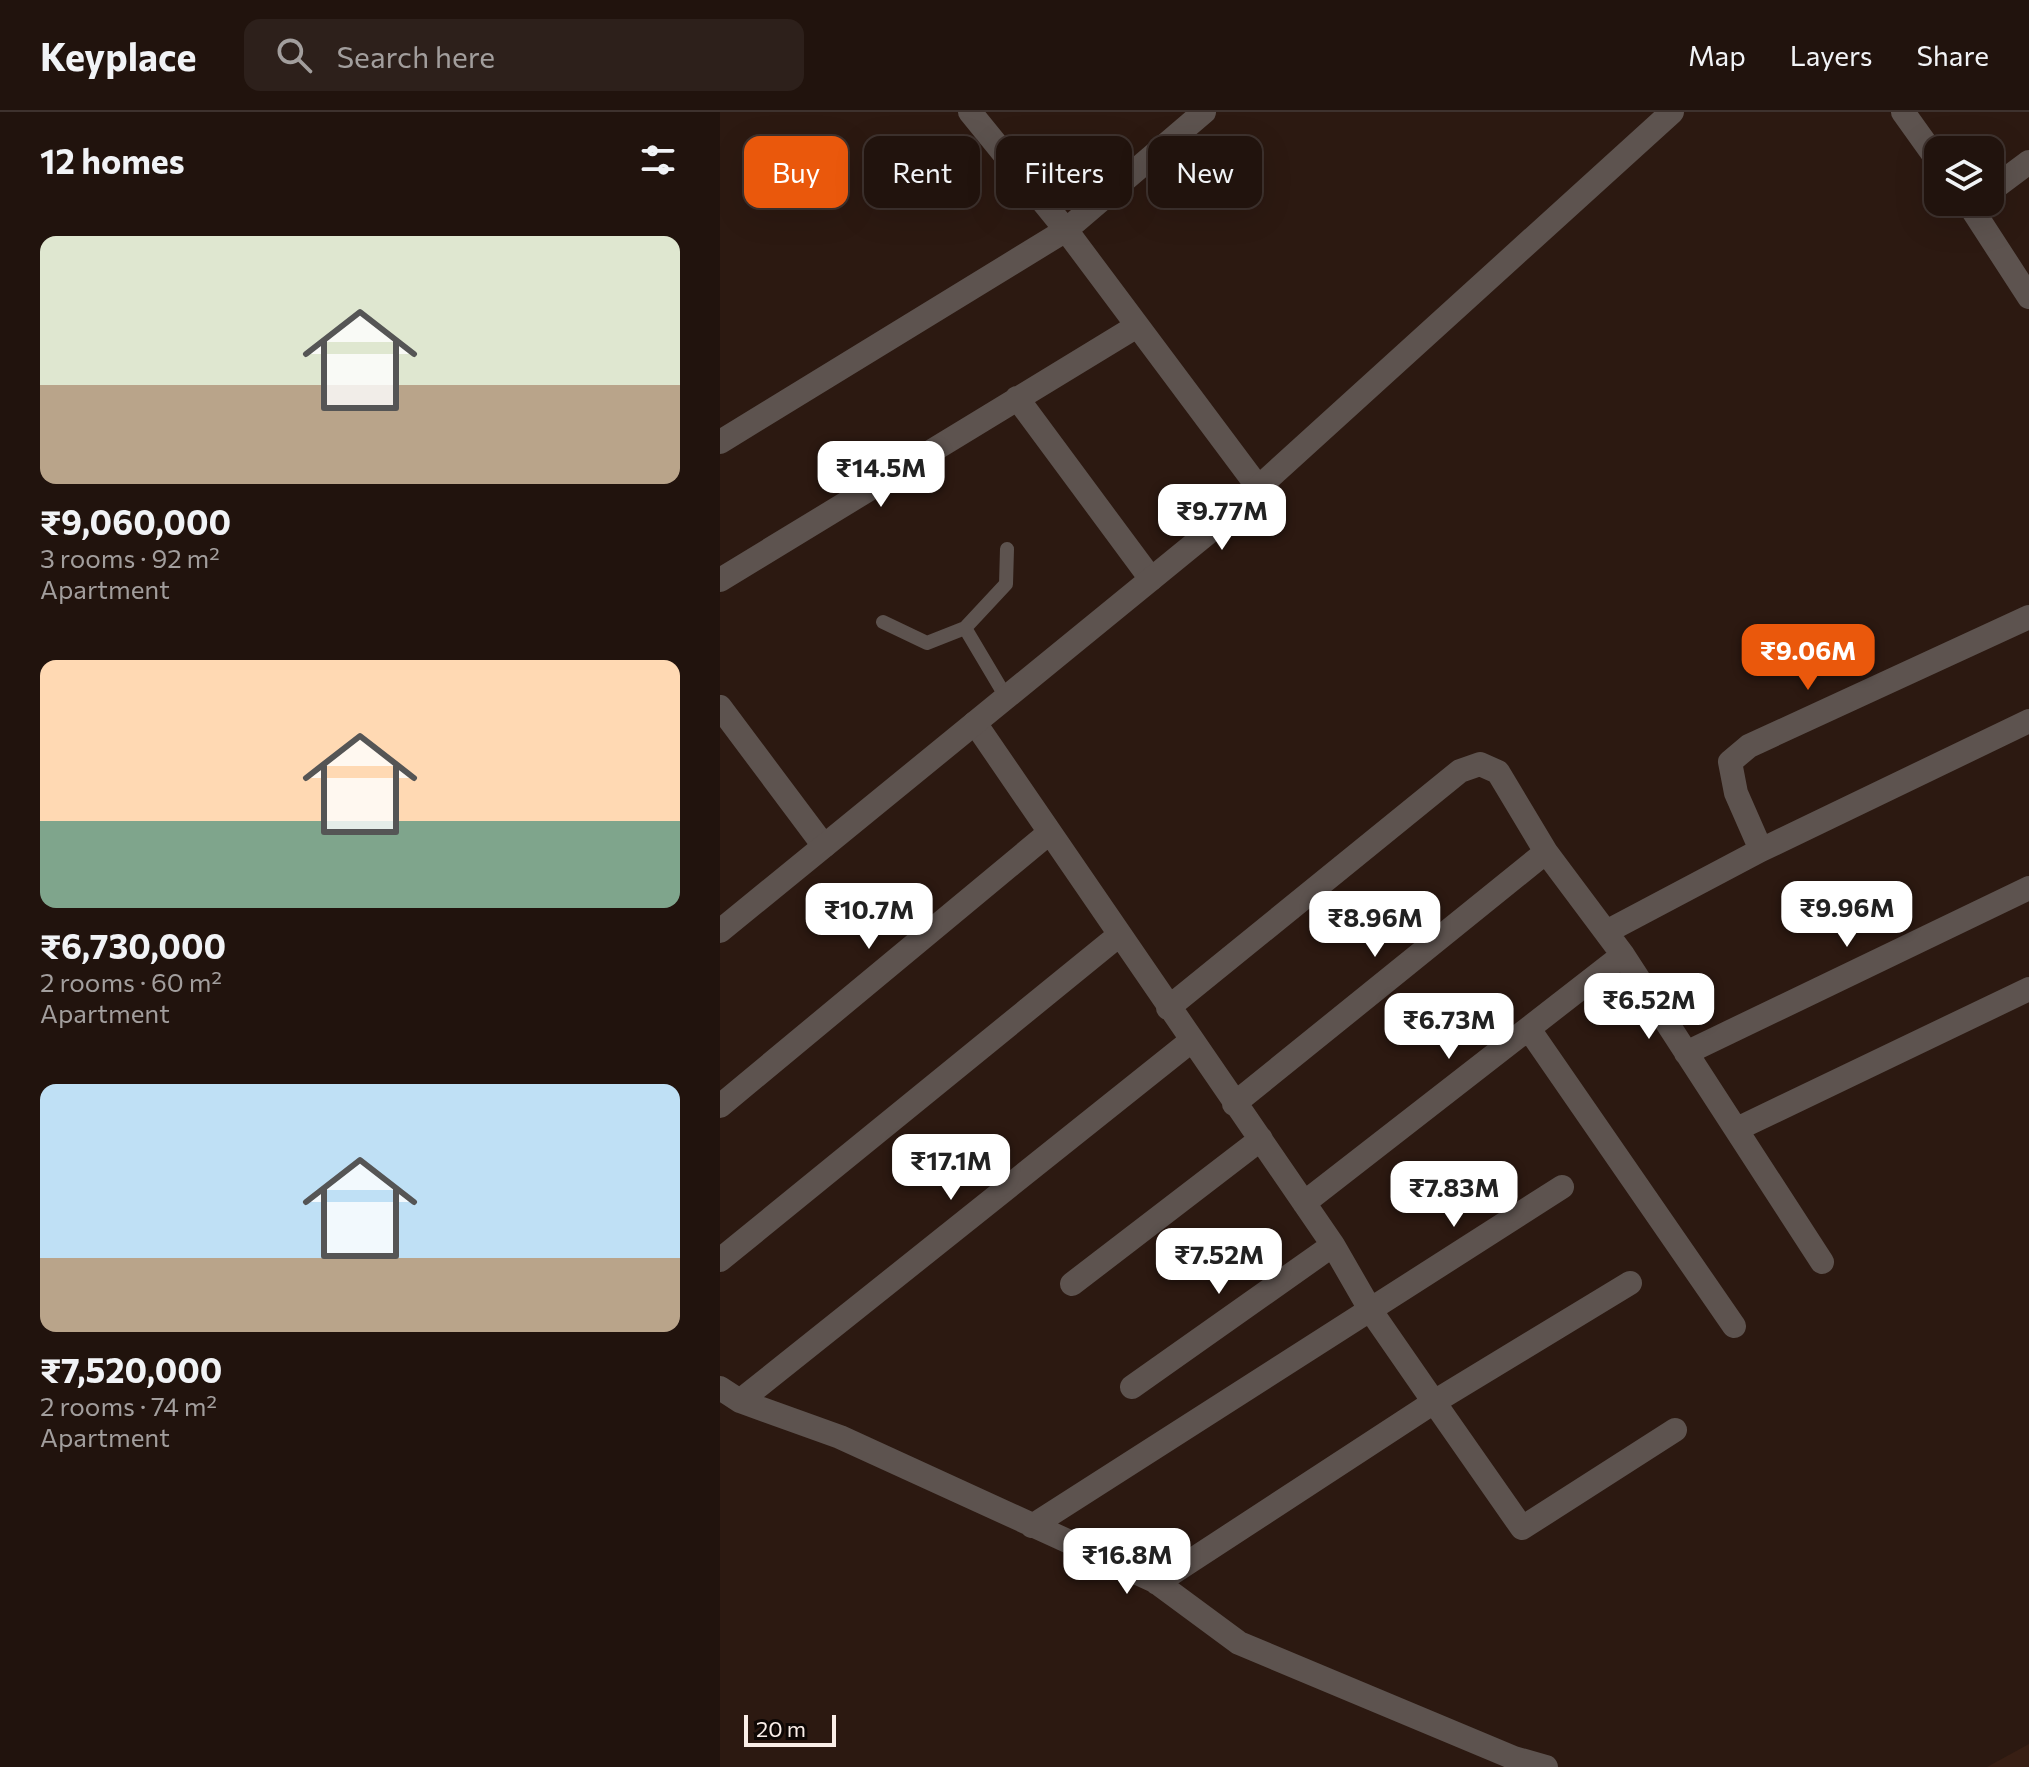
<!DOCTYPE html>
<html lang="en">
<head>
<meta charset="utf-8">
<style>
	:root { --surface:#21130d; --page:#2d201b; --text:#f1f3f6; --muted:#a29e9d; --line:#3e322e; --accent:#ea580c }
	body { margin:0; font-family:Commissioner,sans-serif; background:var(--page); color:var(--text); height:100vh; display:flex; flex-direction:column; font-size:30px; white-space:nowrap }
	* { box-sizing:border-box; margin:0 }
	p { font-size:26px; color:var(--muted) }
	.icon { flex:none; width:44px; height:44px; fill:none; stroke:currentColor; stroke-width:2; stroke-linecap:round; stroke-linejoin:round }
	.map { position:relative; flex:1; overflow:hidden }
	.side { display:flex; flex-direction:column; background:var(--surface); width:720px }
	.side>* { flex:none }
	.hud { position:absolute; left:24px; top:24px; width:760px; height:72px; display:flex; gap:16px }
	.buttons { position:absolute; left:1204px; top:24px; display:grid; gap:16px }
	.buttons a { display:grid; place-items:center; width:80px; height:80px; border-radius:16px; background:var(--surface); box-shadow:0 8px 32px #0002,0 0 0 2px var(--line); font-size:40px }
	.scale { position:absolute; left:24px; bottom:20px; width:92px; box-sizing:border-box; padding-left:8px; border:4px solid #fbeee8; border-top:0; font-size:22px; line-height:28px; white-space:nowrap; color:#fbeee8; -webkit-text-stroke:6px #0e0704; paint-order:stroke }
	.price { position:absolute; translate:-50% -68px; padding:0 18px; border-radius:16px; background:#fff; color:#222; font-size:26px; line-height:52px; filter:drop-shadow(0 2px 4px #0008) }
	.price::after { content:''; position:absolute; left:50%; top:48px; width:24px; height:18px; margin-left:-12px; background:inherit; clip-path:polygon(0 0,100% 0,50% 100%) }
	.price.current { background:var(--accent); color:#fff }
	ul { padding:0; list-style:none }
	li { display:grid; align-content:center; gap:16px; height:424px; padding:0 40px }
	li span { display:grid; place-items:center; height:248px; border-radius:16px; color:#555 }
	li>.icon { margin-inline-start:auto }
	span .icon { width:144px; height:144px; fill:#fffc; stroke-width:1 }
	li b { font-size:34px }
	h2 { display:flex; justify-content:space-between; align-items:center; height:96px; padding:0 40px; font-size:34px }
	.tag { padding:0 28px; border-radius:16px; background:var(--surface); box-shadow:0 8px 32px #0002,0 0 0 2px var(--line); font-size:28px; line-height:72px }
	.tag.current { background:var(--accent); color:#fff }
	header { display:flex; align-items:center; gap:48px; box-sizing:border-box; height:112px; padding:0 40px; background:var(--surface); border-bottom:2px solid var(--line) }
	header strong { font-size:38px }
	nav { display:flex; gap:44px; margin-inline-start:auto; font-size:28px }
	.search { width:560px; height:72px; background:var(--page); display:flex; align-items:center; gap:20px; box-sizing:border-box; padding:0 28px; border-radius:16px; color:var(--muted); font-size:30px }
	main { display:flex; flex:1; min-height:0 }
	.map>svg:first-child { display:block }
</style>
</head>
<body>
<header>
<strong>Keyplace</strong>
<div class="search"><svg class="icon" aria-label="search" viewBox="0 0 24 24"><circle cx="10" cy="10" r="6"/><path d="M15 15l6 6"/></svg>Search here</div>
<nav><a>Map</a><a>Layers</a><a>Share</a></nav>
</header>
<main>
<section class="side">
<h2>12 homes<svg class="icon" aria-label="filters" viewBox="0 0 24 24"><path d="M4 7h16M4 17h16"/><circle cx="9" cy="7" r="2"/><circle cx="15" cy="17" r="2"/></svg></h2>
<ul>
<li><span style="background:linear-gradient(#dfe7d0 60%,#b9a48a 0)"><svg class="icon" aria-label="home" viewBox="0 0 24 24"><path d="M3 11l9-7 9 7M6 9v11h12V9"/></svg></span><div><b>₹9,060,000</b><p>3 rooms · 92 m²</p><p>Apartment</p></div></li>
<li><span style="background:linear-gradient(#ffd9b3 65%,#7fa58c 0)"><svg class="icon" aria-label="home" viewBox="0 0 24 24"><path d="M3 11l9-7 9 7M6 9v11h12V9"/></svg></span><div><b>₹6,730,000</b><p>2 rooms · 60 m²</p><p>Apartment</p></div></li>
<li><span style="background:linear-gradient(#bfe0f5 70%,#b9a48a 0)"><svg class="icon" aria-label="home" viewBox="0 0 24 24"><path d="M3 11l9-7 9 7M6 9v11h12V9"/></svg></span><div><b>₹7,520,000</b><p>2 rooms · 74 m²</p><p>Apartment</p></div></li>
</ul>
</section>
<div class="map">
<svg width="1309" height="1655" viewBox="0 0 1309 1655">
	<rect width="100%" height="100%" fill="#2c1911"/>
	<path fill="#381f14" d="M1309,1632v23h-42z"/>
	<g fill="none" stroke-linecap="round" stroke-linejoin="round">
		<path stroke="#5d534f" stroke-width="14" d="M163,510l44,21 38,-15 41,-44 1,-35
			M245,516l41,69"/>
		<path stroke="#5d534f" stroke-width="24" d="M250,0l96,118 192,257
			M1183,0l35,49
			M1270,79l39,-29
			M1250,94l59,91
			M297,286l134,181
			M0,330l346,-212 138,-118
			M0,468l417,-254
			M0,595l104,139
			M255,611l358,522 38,66 63,91 -277,181
			M1041,738l-25,-57 -6,-31 19,-16 280,-129
			M886,820l155,-82 268,-129
			M448,896l292,-237 20,-7 18,8 48,80 77,103 199,307
			M809,917l205,297
			M966,941l343,-165
			M514,992l312,-252
			M0,994l329,-273
			M1017,1017l292,-140
			M584,1091l319,-248
			M0,1148l398,-324
			M910,1171l-196,119 88,126 153,-98
			M352,1172l189,-145
			M412,1275l201,-142
			M0,1276l20,13 100,36 315,144 84,62 275,115 32,9
			M20,1289l451,-360
			M312,1414l530,-339"/>
		<path stroke="#5d534f" stroke-width="24" d="M0,819l495,-404 457,-415"/>
	</g>
</svg>
<div class="buttons">
<a><svg class="icon" aria-label="layers" viewBox="0 0 24 24"><path d="M12 4l9 5-9 5-9-5zM3 14l9 5 9-5"/></svg></a>
</div>
<div class="scale">20 m</div>
<b class="price" style="left:161px;top:397px">₹14.5M</b>
<b class="price" style="left:502px;top:440px">₹9.77M</b>
<b class="price current" style="left:1088px;top:580px">₹9.06M</b>
<b class="price" style="left:1127px;top:837px">₹9.96M</b>
<b class="price" style="left:149px;top:839px">₹10.7M</b>
<b class="price" style="left:655px;top:847px">₹8.96M</b>
<b class="price" style="left:929px;top:929px">₹6.52M</b>
<b class="price" style="left:729px;top:949px">₹6.73M</b>
<b class="price" style="left:231px;top:1090px">₹17.1M</b>
<b class="price" style="left:734px;top:1117px">₹7.83M</b>
<b class="price" style="left:499px;top:1184px">₹7.52M</b>
<b class="price" style="left:407px;top:1484px">₹16.8M</b>
<div class="hud">
<a class="tag current">Buy</a>
<a class="tag">Rent</a>
<a class="tag">Filters</a>
<a class="tag">New</a>
</div>
</div>
</main>
</body>
</html>
